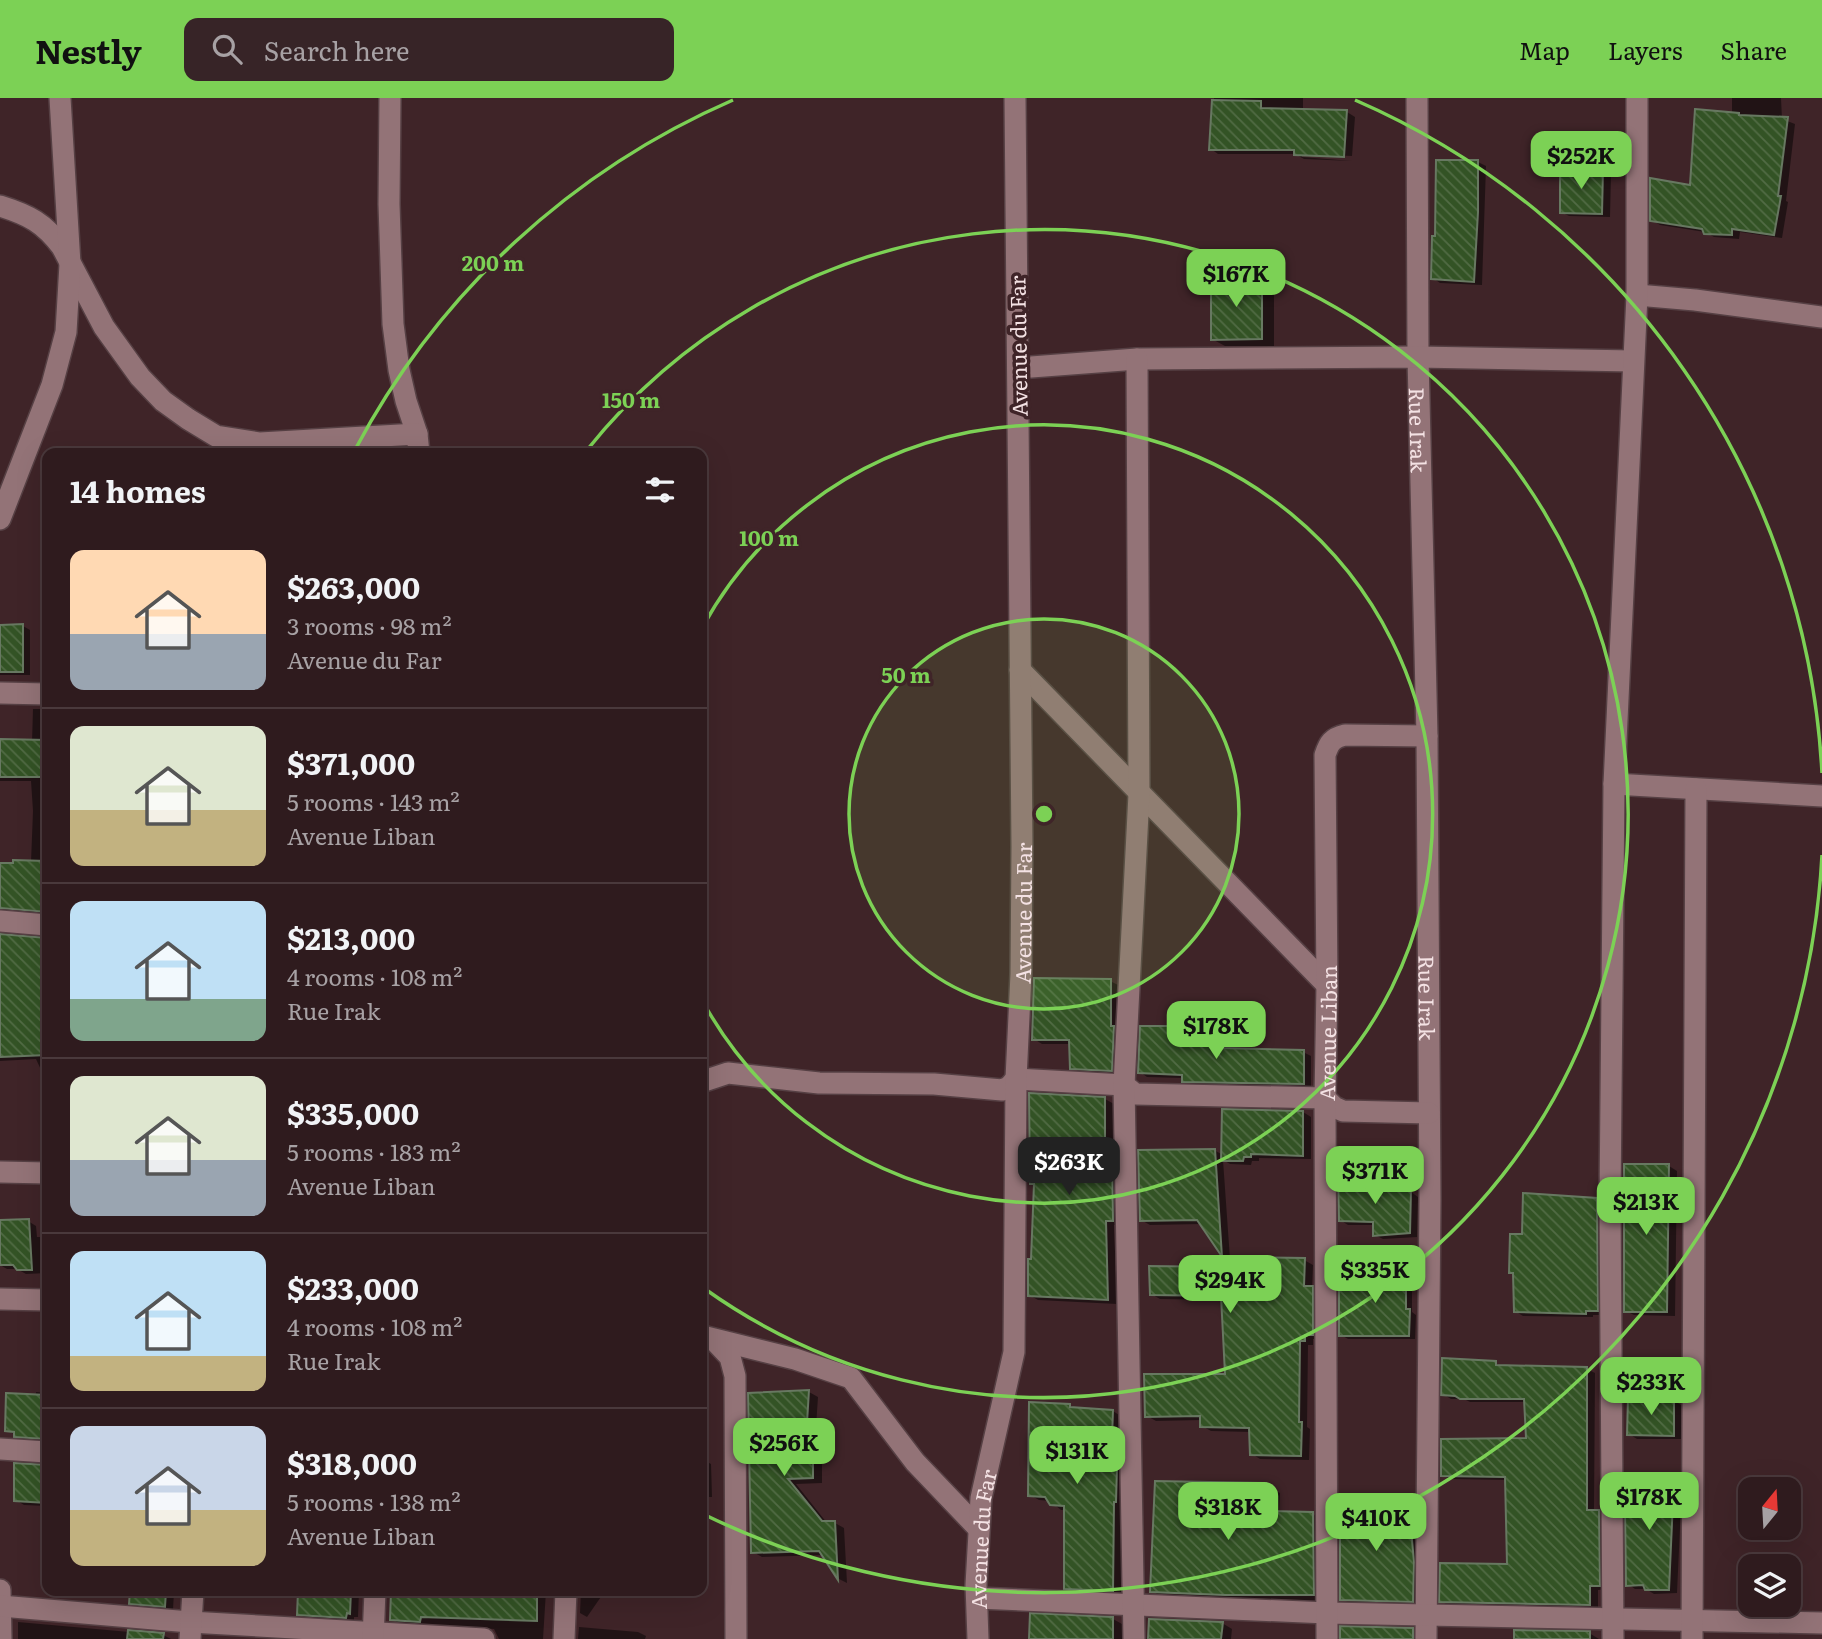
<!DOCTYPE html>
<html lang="en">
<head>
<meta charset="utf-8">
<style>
	:root { --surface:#2f1b1e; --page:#372427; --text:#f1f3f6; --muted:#a7a1a4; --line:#4a393c; --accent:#7cd155 }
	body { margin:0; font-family:Literata,serif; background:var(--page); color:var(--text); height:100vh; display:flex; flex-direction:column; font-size:26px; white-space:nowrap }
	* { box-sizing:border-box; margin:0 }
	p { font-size:23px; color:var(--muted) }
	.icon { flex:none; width:38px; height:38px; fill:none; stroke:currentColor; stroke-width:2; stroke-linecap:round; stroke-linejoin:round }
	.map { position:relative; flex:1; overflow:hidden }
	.details { position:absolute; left:42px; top:350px; width:665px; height:1148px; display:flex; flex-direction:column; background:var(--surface); border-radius:14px; box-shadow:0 7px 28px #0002,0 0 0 2px var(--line) }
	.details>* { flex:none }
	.needle { width:46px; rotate:18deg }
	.tools { position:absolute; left:1738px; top:1379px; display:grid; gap:14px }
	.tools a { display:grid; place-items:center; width:63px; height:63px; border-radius:14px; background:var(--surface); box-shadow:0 7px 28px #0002,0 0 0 2px var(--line); font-size:35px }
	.price { position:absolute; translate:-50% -60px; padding:0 16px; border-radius:14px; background:var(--accent); color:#111; font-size:23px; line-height:46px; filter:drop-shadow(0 2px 4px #0008) }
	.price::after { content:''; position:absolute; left:50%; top:42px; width:21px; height:16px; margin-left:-10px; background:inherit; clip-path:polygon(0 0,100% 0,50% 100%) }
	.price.on { background:#222; color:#fff }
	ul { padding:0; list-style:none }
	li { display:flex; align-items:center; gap:21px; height:175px; padding:0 28px }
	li+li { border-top:2px solid var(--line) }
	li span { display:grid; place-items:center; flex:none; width:196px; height:140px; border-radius:14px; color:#555 }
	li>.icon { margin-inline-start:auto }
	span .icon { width:84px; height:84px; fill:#fffc; stroke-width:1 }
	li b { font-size:30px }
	h2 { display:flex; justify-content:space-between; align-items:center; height:84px; padding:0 28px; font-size:30px }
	header { display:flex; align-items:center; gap:42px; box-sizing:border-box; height:98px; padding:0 35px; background:var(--accent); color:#111 }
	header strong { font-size:33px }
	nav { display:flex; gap:38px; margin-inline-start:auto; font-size:24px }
	.search { width:490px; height:63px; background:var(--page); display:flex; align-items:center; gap:18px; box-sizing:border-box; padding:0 24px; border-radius:14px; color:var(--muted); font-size:26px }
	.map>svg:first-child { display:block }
</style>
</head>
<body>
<header>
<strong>Nestly</strong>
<div class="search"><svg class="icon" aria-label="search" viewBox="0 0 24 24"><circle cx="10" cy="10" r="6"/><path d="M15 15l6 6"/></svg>Search here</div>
<nav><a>Map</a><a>Layers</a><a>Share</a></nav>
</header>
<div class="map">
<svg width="1822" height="1541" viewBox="0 0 1822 1541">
	<defs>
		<pattern id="building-back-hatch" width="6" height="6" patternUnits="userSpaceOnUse" patternTransform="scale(1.75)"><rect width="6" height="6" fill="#335325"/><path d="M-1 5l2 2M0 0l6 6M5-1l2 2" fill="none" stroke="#516b44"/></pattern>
	</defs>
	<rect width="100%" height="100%" fill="#3f2428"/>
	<path fill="#0007" d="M1214,0h89v13l44,1 8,5 -3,39 -50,-2v3l50,4 -48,-2 -9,-5h-77l-7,-5z
		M1732,0h49l1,21 13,5 -9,77 2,1 -6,36 -42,-6 -1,7 -25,-2 -9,-5 -45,-7 -8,-5 39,-33 41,-73z
		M1478,64l8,4 -4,119 -42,-2 -7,-5 4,-40z
		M1603,72l8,5 -1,42 -41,-1 -8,-4z
		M1262,182l12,7v59h-49l-13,-7z
		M23,528l7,4v45h-30v-48z
		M33,611h14v206l-47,1v-51l31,-3 2,-51 -2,-30h-31v-40l32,1z
		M0,838l47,3v205l-5,-72 -6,-13 -36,2z
		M1110,883l8,4 1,90 -39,-3 -8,-4 -1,-24h-29l-8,-5z
		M1173,930l8,5 1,11 37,1 9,5 75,2 8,4v32l-119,-3 -8,-7 -37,-1 -7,-5z
		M1105,1001l9,5v49l6,4 2,68h-8l3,79 -79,-4 -9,-5 4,-34z
		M1303,1014l8,5v42l-52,-1v3h-7l-1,4 -21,-1 -7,-4 7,99 74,1 9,5 -1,23 9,5v46h-8v6h-5l-1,82 3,2 -1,31 -49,-1 -8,-5 -1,-22 -40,-1 -9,-5v-6l-46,1 -9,-5 80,-40 -4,-76 -63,-1 -9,-5 81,-25 -30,-45 -52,1 -9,-5 73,-70 9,5z
		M1625,1068h44l8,5 -2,145 -41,-1 -8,-4z
		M1367,1082l8,5v6l36,1 7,5 -1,40 -34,2 -8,-4v-10h-27l-8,-5z
		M1596,1101l8,5 1,111h-12v2l-70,-1 -8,-5 9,-75z
		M28,1123l8,5 1,11h10v36l-21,1 -9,-5h-10l-7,-4v-43z
		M1374,1161l19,16 12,1 7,4v32l4,3 -1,24h-67l-7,-4 27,-50 6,-14z
		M1495,1265l7,4 85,2 8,4 -1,139 12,4 1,73 -9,1v19l-149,-3 -8,-5 68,-35 -2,-86 -57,-1 -8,-4 86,-35 -2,-38h-56l-6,-3h-13l-8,-5z
		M36,1294l11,1v50l-23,-3 -17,-10 29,-34z
		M809,1294l9,5 -3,45 7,4v37l-26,1 31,39h8l9,5 3,55 -8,-4 -15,-24 -62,2 -9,-5 -3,-157z
		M1673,1302l8,5v34h-44l-8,-5z
		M1070,1308l5,3 38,2 9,6 -2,54 6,3 -3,32 -1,89 -47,-2 -9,-5v-78h-5l-11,-9 -11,-1 -9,-5z
		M702,1361l9,5 1,33h-10z
		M16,1367l31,1v40l-23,-1 -8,-5z
		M1630,1382h44l8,4 -5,109 -23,1 -8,-5h-11l-7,-5z
		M1265,1387l15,8 -1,20 34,1 15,9v80l-161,-3 -15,-9z
		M1367,1404l7,6 34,1 7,4 5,54v38l-71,-2 -7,-4z
		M132,1493h42l-1,19 -34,-3 -8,-4z
		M300,1493h59l-1,26h-4v4l-47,-2 -8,-5z
		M393,1493h153l-3,48h-44l-5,-10 -94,-5 -8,-5z
		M581,1493h24l-18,26 -7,-4z
		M1113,1521l9,5v15h-91z
		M18,1524l145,13 8,4h-153z
		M1222,1525l10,6 -1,10h-81z
		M579,1529l59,5 8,4 -1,3h-67z
		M1589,1535l10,6h-83z"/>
	<path fill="url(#building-back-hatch)" stroke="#677861" stroke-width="2" d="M1212,2l49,1v7l86,2 -3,47 -50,-2v-5h-85z
		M1695,11l44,4v2l49,2 -10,79h3l-7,39 -42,-6v6l-28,-1 -2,-5 -52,-8v-43l40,7z
		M1436,62h42v52l-4,70 -43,-3 1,-43h3z
		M1560,69l43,2 -1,45 -42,-1z
		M1211,180l51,1v60l-51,1z
		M23,526v48h-23v-47z
		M0,641l47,1v37h-47z
		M13,762l34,1v51l-47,-4v-45h13z
		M0,836l47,4v117l-47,2z
		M1034,880l77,1v47h3l-2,45 -42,-2 -1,-29h-37z
		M1140,928h34l1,16 44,1 1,5 84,2v34l-122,-2v-7l-44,-2z
		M1029,995l76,4v53h7l1,71h-7l2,79 -80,-4v-37h3l3,-75h-4z
		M1222,1011l81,2v45l-52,-2v3h-7l-1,4h-22z
		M1215,1051l7,108 83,1 -1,28h9v49h-8v6h-5l-1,81h3l-1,34 -51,-1 -1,-27 -49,-1v-11l-55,1 -1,-43h81l-4,-78 -71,-1 -1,-29 80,1 -32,-47 -57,1 -2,-71z
		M1624,1066h45l-2,148h-43z
		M1338,1079l30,1 -1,11 44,1 -1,43 -37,3v-14l-34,-1z
		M1523,1095l74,5 1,113h-12v3l-72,-2 -1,-39h-4l1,-39h12z
		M29,1121l3,51h-15l-4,-5h-13v-45z
		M1372,1158l18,18h16v35h4l-1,27h-70v-51l27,-1 -1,-16 7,1z
		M1442,1260l54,3v4l91,2v143h12l1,76h-10v19l-151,-3 1,-39 67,1 -2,-87 -64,-1v-37l85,-1 -2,-39h-64l-5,-3 -14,-1z
		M809,1292l-3,49h7v39l-25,1 34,42h13l3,59 -19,-29 -68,2 -3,-160z
		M6,1295l41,2 -2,44 -31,-2v-5l-9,-1z
		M1628,1300l46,1v37l-47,-1z
		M1029,1304l41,2v3l43,3 -2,57h6l-1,35h-2l-1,89 -49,-2v-83l-14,-1 -5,-8 -17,-1z
		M14,1365l33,2v38l-33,-2z
		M1628,1380h46l-5,112h-24l-2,-5 -17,1 -1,-76z
		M1155,1383l111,2 -1,28 48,1 1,83h-89l-75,-3z
		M1340,1403h28v6h41l5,55 -1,40 -73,-2z
		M130,1493h36l-1,16 -36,-3z
		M298,1493h53l-1,23 -3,-1 -1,5 -49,-3z
		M391,1493h146v30l-116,-4 -1,5 -30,-2z
		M1030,1515l83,4v22h-84z
		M1149,1521l74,3 -2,17h-73z
		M1340,1528l73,2v11h-73z
		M128,1532l36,3 -1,6h-36z
		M1514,1532l76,1v8h-76z"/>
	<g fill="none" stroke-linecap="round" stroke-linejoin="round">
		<g stroke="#564044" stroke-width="24">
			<g id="minor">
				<path d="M390,0l-1,106 4,120 6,46 7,31 11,33 2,19"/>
				<path id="s1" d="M1417,0l1,259 9,379 3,464 -4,439"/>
				<path d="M0,108c29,9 44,17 62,41l42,80 36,50 23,24 25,18 28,17 44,7 157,-9"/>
				<path d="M1637,197l58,5 127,17"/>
				<path d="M1018,270l119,-9 281,-2 215,4"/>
				<path d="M0,421l52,-134 14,-53 4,-68 -10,-166"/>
				<path d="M1020,572l307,315"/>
				<path d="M0,595l47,1"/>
				<path d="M1614,686l208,12"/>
				<path d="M0,823l47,4"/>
				<path d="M702,980l5,2 21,-7 91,10 115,1 68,6 7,-3 7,-8 108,6 11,9 190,4 9,9 9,4 86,2"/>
				<path d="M0,1074l47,1"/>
				<path d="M0,1201l47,1"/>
				<path d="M702,1238l93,23 56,19 64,84 64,67"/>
				<path d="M714,1242l16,17 5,19 1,263"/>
				<path d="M0,1351l47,3"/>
				<path d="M0,1492l1,49"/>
				<path d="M977,1500l350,15 495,10"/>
				<path d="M0,1508l190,16 294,17"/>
				<path d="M190,1541l3,-48"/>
				<path d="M373,1541l2,-48"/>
				<path d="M564,1541l2,-48"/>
				<path id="s2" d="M978,1541l-2,-54 5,-87 33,-146 2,-273 5,-105 1,-127 -7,-749"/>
				<path d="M1134,1541l-10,-554 15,-291 -2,-435"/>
				<path id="s3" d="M1327,1541l-2,-541 2,-113 -2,-230c4,-12 7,-17 20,-20l82,1"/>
				<path d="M1613,1541l-3,-438 4,-417 23,-489v-197"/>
				<path d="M1692,1541l4,-850"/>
			</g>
		</g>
		<use href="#minor" stroke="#937377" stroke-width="21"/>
	</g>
	<circle cx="1044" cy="716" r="195" fill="#7cd155" fill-opacity=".12"/>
	<g fill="none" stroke="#7cd155" stroke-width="3.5">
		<circle cx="1044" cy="716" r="195"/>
		<path d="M702 530A389 389 0 1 1 702 902"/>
		<path d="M587 352A584 584 0 1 1 705 1191"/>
		<path d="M1822 757A779 779 0 0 1 703 1416M356 350A779 779 0 0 1 733 2M1355 2A779 779 0 0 1 1822 675"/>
	</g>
	<g text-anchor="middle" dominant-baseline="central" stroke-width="7" stroke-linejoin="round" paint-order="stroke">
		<g font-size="21" fill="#f4e2e4" stroke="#3f2428">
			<text transform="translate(1017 248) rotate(-91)">Avenue du Far</text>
			<text stroke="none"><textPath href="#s1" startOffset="332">Rue Irak</textPath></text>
			<text stroke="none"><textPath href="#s2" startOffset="730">Avenue du Far</textPath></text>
			<text stroke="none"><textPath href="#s1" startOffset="900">Rue Irak</textPath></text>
			<text stroke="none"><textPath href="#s3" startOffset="606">Avenue Liban</textPath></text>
			<text stroke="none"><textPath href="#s2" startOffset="100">Avenue du Far</textPath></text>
		</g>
	</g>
	<circle cx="1044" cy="716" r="10" fill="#7cd155" stroke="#3f2428" stroke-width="3.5"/>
	<g font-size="21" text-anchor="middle" font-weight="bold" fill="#7cd155" stroke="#3f2428" stroke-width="7" stroke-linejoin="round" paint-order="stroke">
		<text x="493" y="173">200 m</text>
		<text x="631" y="310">150 m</text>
		<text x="769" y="448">100 m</text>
		<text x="906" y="585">50 m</text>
	</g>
</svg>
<div class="tools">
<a><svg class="needle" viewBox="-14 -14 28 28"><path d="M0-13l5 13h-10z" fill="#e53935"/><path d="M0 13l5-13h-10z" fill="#a7a1a4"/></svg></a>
<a><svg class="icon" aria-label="layers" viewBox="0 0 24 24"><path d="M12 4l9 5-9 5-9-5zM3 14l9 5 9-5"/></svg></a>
</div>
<b class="price" style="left:1581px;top:93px">$252K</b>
<b class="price" style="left:1236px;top:211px">$167K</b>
<b class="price" style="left:1216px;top:963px">$178K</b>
<b class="price on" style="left:1069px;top:1099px">$263K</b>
<b class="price" style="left:1375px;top:1108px">$371K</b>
<b class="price" style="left:1646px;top:1139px">$213K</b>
<b class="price" style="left:1375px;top:1207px">$335K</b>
<b class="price" style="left:1230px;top:1217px">$294K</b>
<b class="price" style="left:1651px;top:1319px">$233K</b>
<b class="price" style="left:784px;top:1380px">$256K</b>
<b class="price" style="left:1077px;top:1388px">$131K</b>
<b class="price" style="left:1649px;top:1434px">$178K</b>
<b class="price" style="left:1228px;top:1444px">$318K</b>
<b class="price" style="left:1376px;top:1455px">$410K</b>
<section class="details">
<h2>14 homes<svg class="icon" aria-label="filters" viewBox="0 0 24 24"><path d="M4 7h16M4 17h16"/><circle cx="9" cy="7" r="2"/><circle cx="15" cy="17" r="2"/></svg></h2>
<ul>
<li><span style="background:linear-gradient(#ffd9b3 60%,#9aa5b1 0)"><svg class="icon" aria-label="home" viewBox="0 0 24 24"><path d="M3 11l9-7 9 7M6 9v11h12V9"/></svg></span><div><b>$263,000</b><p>3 rooms · 98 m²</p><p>Avenue du Far</p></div></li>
<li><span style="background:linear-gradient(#dfe7d0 60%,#c2b280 0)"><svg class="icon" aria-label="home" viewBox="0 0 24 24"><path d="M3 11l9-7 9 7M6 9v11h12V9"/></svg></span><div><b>$371,000</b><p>5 rooms · 143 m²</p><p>Avenue Liban</p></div></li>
<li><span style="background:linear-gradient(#bfe0f5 70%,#7fa58c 0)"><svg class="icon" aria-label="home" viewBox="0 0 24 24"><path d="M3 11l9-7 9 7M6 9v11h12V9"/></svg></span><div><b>$213,000</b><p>4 rooms · 108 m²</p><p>Rue Irak</p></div></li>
<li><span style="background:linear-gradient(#dfe7d0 60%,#9aa5b1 0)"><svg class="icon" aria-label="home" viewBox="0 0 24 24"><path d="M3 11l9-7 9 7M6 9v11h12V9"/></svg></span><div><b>$335,000</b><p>5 rooms · 183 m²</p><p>Avenue Liban</p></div></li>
<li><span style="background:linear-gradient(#bfe0f5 75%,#c2b280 0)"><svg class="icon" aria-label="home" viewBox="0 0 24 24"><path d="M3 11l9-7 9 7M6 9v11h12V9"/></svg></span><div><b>$233,000</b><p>4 rooms · 108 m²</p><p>Rue Irak</p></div></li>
<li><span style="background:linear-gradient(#c9d6e8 60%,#c2b280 0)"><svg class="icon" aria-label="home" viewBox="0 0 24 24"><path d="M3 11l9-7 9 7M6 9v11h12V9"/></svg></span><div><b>$318,000</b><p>5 rooms · 138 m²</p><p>Avenue Liban</p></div></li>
</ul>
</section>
</div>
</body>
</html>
